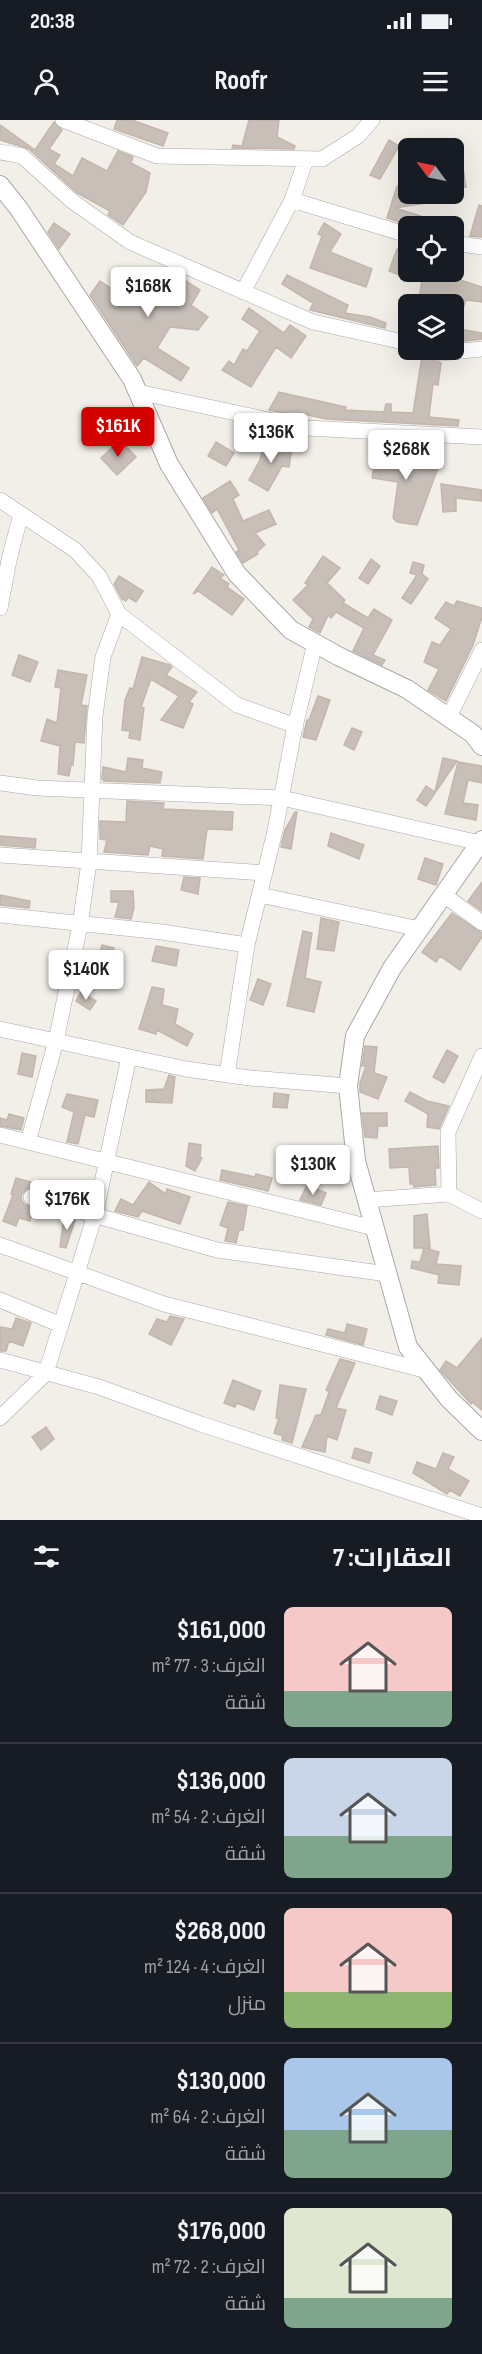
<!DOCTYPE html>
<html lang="ar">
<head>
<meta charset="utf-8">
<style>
	:root { --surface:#171b24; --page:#20242c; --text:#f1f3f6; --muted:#9ea1a6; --line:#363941; --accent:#d40000 }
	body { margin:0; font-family:"Sofia Sans Condensed",Cairo,sans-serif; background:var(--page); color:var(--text); direction:rtl; height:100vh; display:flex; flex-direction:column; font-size:22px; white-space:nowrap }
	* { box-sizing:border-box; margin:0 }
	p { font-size:20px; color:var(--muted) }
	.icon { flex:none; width:33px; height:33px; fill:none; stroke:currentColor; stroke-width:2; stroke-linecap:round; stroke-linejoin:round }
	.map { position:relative; height:1400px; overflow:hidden; direction:ltr }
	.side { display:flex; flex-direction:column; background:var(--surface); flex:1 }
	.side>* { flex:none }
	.needle { width:39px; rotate:303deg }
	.controls { position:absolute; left:398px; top:18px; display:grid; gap:12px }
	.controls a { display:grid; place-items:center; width:66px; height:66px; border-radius:9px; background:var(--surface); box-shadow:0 6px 24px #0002; font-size:30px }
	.price { position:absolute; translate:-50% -51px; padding:0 14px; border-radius:6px; background:#fff; color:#222; font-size:20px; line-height:39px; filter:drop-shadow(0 2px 3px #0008) }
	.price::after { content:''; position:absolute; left:50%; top:36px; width:18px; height:14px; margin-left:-9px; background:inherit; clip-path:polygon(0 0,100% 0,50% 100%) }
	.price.on { background:var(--accent); color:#fff }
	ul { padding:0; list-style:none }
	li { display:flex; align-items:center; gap:18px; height:150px; padding:0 30px }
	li+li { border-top:2px solid var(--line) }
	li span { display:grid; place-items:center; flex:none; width:168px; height:120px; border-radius:9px; color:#555 }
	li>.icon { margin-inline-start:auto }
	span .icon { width:72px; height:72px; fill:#fffc; stroke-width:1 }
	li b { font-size:26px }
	h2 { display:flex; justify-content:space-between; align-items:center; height:72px; padding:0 30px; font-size:26px }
	.status { display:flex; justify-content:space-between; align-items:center; height:42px; padding:0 30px; background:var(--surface); direction:ltr }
	.status svg { height:16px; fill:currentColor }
	header { display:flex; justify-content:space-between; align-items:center; height:78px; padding:0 30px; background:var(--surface); font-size:27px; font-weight:700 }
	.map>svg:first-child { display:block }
</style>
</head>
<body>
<div class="status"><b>20:38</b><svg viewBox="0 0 49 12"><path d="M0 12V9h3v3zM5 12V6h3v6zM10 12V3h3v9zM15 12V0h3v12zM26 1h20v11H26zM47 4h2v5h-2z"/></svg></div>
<header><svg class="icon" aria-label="menu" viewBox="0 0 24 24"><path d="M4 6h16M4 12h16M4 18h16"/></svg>Roofr<svg class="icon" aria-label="person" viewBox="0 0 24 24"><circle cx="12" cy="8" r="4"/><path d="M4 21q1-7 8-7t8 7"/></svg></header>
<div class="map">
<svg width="482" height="1400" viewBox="0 0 482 1400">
	<rect width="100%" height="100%" fill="#f2efe9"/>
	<path fill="#c7bfb8" stroke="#c4b6ab" stroke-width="1.5" d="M117,0h15l36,13 -5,13 -49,-17z
		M249,0h30l-2,17 18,9 -1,3 -62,-1 1,-3 9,1z
		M54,2l8,8 -13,19 11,6 -6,9 19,12 9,-18 25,13 11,-20 15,6 -2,6 19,10 -4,19 -23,33 -15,-10 2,-4 -33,-18 -48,-44 -29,-9v-15l35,25z
		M389,20l10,6 -19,33 -10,-4z
		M463,47l3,20 -13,2v-20z
		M397,66h11v8h36l1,6 -50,8 51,16 -1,2h-33l-25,-8z
		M479,85l3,1v31l-12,-1z
		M54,103l16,11 -11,15 -11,-17z
		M324,103l17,11 -11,18 42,17 -6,18 -56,-19 12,-32 -4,-2z
		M397,129l11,4v25l-19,-7z
		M122,150l24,12 2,-1 11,15 5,-7 9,7 10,-17 17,11 -9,15 17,12 -10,13 -28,-3 -13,21 32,20 -8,13 -37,-23 -7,8 -47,-71 10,-14 12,8z
		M423,154l37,6 22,7v15l-16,-2 -11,33 -2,-1v-28h-35z
		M287,155l61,30 -3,8 25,4 16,6 -1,5 -75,-18 3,-7 -31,-19z
		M249,188l35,25 6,-8 16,11 -15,22 -15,-11 -25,40 -29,-17 7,-9 5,4 9,-16 4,2 13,-20 -18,-12z
		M458,209l24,4v6l-24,3z
		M422,236l19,7 -3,22 -5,-1 -4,33 30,3 -1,6 -132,-7 -27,-6 -1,3 -29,-6 10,-18 67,15 -1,3 39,2 2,-8h5v8l22,1z
		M120,320l16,17 -19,18 -16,-17z
		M265,321l27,6 -3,20 -7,-1 -14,25 -19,-11 11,-20z
		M379,321l13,1 -1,13 24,-1 1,3 25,3 -24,65 -20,-3 -4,-4 5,-36 -26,-4z
		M216,322l18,11 -8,13 -18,-10z
		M230,361l9,14 -6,4 10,22 26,-11 7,14 -21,9 10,12 -8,7 1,2 -15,9 -7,-11 3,-2 -22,-41 -5,4 -9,-15z
		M441,364l41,6v11l-26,-3v13l-13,1z
		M323,436l17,12 -13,15 18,17 -2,3 25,15 6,-9 18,11 -19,35 12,5 -3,5 -29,-14 11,-23 -28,-16 -5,6 -3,-3 -8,18 -11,-6 4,-8 -20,-19 15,-15 -3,-2z
		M371,439l9,7 -12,18 -9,-6z
		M413,442l11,3 -2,9 6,5 -17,25 -9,-6 15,-23 -7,-2z
		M212,447l12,8 -4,3 9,6 -2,3 17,12 -12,16 -34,-24 -5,3z
		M119,456l24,15 -7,11 -8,-5 -2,4 -4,-2 -8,-15z
		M457,481l25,7v9l-9,28 -27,56 -18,-11 11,-21 -15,-7 8,-20 8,3 11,-16 -16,-11 11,-16 8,4z
		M19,535l19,7 -8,20 -18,-7z
		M142,537l28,8 2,2 -6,8 31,17 -8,10 4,2 -10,24 -22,-8 18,-24 -28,-17 -10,28 3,1 -4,32 -11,-2 1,-7 -8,-1 3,-30 5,-12 3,1z
		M58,550l29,5 -6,30 6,1 -3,37 -9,-1 -2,23h-2l-2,11 -11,-2 2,-28 -19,-5 6,-22 10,4 4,-35 -6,-1z
		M318,576l12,4 -14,40 -13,-3 4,-17h2z
		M352,608l10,4 -8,18 -10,-5z
		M128,638l15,2 -1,8 20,4 -2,11 -56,-2 -2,-2 1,-12 23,5z
		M443,638l14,3 -31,45 -9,-6 9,-14 9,6z
		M458,642l24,4v17l-14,-3 -5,23 15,2 -2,15 -31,-6z
		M127,681l37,2 -1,6 70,3 -1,18 -25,-1 -4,30 -41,-3 1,-7 -13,-3 -2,9 -44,-3 3,-12 -7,-1v-18l26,1z
		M295,692h2l-6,37 -10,-2 4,-17z
		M331,713l33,12 -5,14 -31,-13z
		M0,716l36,3 -1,9 -35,-3z
		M425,738l18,6 -7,21 -18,-6z
		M184,757l16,1 -2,16 -17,-4z
		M482,762v29l-14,-10z
		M111,771h22l1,17 -3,11 -16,-2 4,-15h-8z
		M0,775l30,6 -1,7 -29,-3z
		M452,793l30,20v4l-22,33 -20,-14 -4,6 -14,-10z
		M321,798l18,4 -5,29 -17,-2z
		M303,811l9,2 -7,45 16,4 -7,30 -27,-6z
		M102,825l12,3 -5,19 -12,-3z
		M156,826l23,4 -3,16 -24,-5z
		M258,859l13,5 -8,21 -13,-5z
		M152,867l12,2 -2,16 16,4 -3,15 18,10 -6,12 -30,-16 -1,4 -17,-5z
		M81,872l15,9 -6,9 -14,-9z
		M365,926l12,1 -3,26 13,4 -9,22 -18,-7v-9l6,-17h-4z
		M447,930l11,6 -14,27 -11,-6z
		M22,933l14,3 -4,21 -14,-3z
		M169,955l6,2 -3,26 -26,-1v-12l18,-1z
		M410,972l17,9 22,5 -10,23 -12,-2 1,-13 -23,-13z
		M274,973l15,2 -2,13 -14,-1z
		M67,974l31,6 -4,17 -9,-2 -7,29 -11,-2 7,-30 -12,-5z
		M362,993h25v13h-9l-1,12 -12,-1z
		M9,994l15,4 -3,12 -21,-4v-8l7,2z
		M189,1023l12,2 -1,12 2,1 -7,13 -9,-5z
		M438,1026l1,22h-4l1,17 -22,2 -1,-3h-3l-1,-17 -19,1 -1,-19z
		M286,1028l19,5 -2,11 -19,-4z
		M222,1050l33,7 1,-3 16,4 -4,13 -48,-11z
		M16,1058l65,18 -1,5 -52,-13 -6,6 -1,5 3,5 9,4 -3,13 -11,-3 -3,8 -13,-5 10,-26 -2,-1z
		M149,1062l17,12 1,-5 23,8 -10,27 -38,-13 -4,6 -23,-6 6,-12 12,6z
		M307,1065l19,8 -5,12 -21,-5z
		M228,1082l19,4 -4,24h-4l-3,13 -11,-2 3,-13 -8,-3z
		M427,1094l3,34h-6l15,4 -3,12 25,2 -2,19 -21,-2 1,-8 -28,-7 1,-7 8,1 4,-14h-10v-32z
		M64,1096l11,4 -9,28 -6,-1z
		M170,1196l14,3 -13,26 -22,-11 8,-15 10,3z
		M16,1198l15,5 -8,23 -14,-5 -3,10h-6v-24l12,2z
		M347,1204l20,5 -4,16 -37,-10 2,-6 17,4z
		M482,1218v72l-10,-8 -1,2 -31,-34 6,-9 11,7z
		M340,1239l15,4 -19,45 10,2 -9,30 -10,-4 -2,16 -23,-5 14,-32h5l8,-23 -3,-2z
		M233,1260l28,11 -7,19 -17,-7 -2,4 -11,-4z
		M280,1265l26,4 -14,54 -10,-3 1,-4 -9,-3 5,-15h-3z
		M380,1276l17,5 -5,14 -16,-6z
		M46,1307l8,12 -13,11 -9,-13z
		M355,1328l17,5 -3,10 -17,-5z
		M443,1333l11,4 -6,12 21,12 -9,15 -10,-6 -3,4 -34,-21 4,-11 19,7z"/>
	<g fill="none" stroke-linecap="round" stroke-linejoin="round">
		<g stroke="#a9a9a9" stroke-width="16">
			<path id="minor" d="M63,0l94,36 165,3 36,-23 14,-16
				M0,32l22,4 50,45 58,41 183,80 95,21
				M292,80l116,35
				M453,123l29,4
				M243,172l49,-92 14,-41
				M429,230l12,3 41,-4
				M138,272l168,36 176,9
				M0,380l75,50 24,26 20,38 118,91 59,21
				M0,488l9,-48 12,-46
				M449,597l33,-67
				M0,663l37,5 245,10 198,45
				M0,735l265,18
				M260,775l160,34
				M444,775l38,28
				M0,795l162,17 85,13
				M0,909l186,40 64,9 98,8
				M227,955l20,-130 28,-114 19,-100 21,-88
				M0,1015l374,93
				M28,1022l28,-101 24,-116 9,-63 6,-146 8,-59 16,-43
				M449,1074l-1,-62 34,-76
				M31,1077l186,53 170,24
				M366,1080l83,-6 33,17
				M0,1125l164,59 264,67
				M0,1180l61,25
				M0,1240l99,27 102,37 281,92
				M0,1298l46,-45 49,-158 34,-158"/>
		</g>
		<g stroke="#a9a9a9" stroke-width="20">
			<path id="tertiary" d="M0,65l19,24 113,170 37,85 68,110 54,56 49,27 67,32 66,45 9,12
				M482,720l-90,128 -37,68 -7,50 8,75 52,186 41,52 33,32"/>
		</g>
		<use href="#minor" stroke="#fff" stroke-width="15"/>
		<use href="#tertiary" stroke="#fff" stroke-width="18"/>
	</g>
</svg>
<div class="controls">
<a><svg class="needle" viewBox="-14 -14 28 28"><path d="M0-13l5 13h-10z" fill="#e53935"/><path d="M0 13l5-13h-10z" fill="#9ea1a6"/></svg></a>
<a><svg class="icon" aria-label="locate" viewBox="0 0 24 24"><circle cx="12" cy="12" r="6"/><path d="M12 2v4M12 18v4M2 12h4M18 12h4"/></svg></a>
<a><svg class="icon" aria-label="layers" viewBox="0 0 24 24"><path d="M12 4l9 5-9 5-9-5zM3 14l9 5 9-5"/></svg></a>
</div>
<b class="price" style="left:148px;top:198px">$168K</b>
<b class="price on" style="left:118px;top:338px">$161K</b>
<b class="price" style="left:271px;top:344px">$136K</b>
<b class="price" style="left:406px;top:361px">$268K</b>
<b class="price" style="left:86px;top:881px">$140K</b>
<b class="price" style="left:313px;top:1076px">$130K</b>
<b class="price" style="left:67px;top:1111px">$176K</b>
</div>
<section class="side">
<h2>العقارات: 7<svg class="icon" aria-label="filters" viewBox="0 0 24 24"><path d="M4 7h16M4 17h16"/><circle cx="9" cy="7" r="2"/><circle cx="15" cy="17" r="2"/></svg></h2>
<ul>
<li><span style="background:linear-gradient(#f6c9c9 70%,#7fa58c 0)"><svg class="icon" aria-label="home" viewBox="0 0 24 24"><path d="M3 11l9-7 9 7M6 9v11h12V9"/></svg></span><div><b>$161,000</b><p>الغرف: 3 · 77 m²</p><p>شقة</p></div></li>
<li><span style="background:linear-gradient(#c9d6e8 65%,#7fa58c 0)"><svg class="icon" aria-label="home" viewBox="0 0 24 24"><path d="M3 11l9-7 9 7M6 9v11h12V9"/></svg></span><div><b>$136,000</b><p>الغرف: 2 · 54 m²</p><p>شقة</p></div></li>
<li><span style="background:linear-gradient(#f6c9c9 70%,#8fb573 0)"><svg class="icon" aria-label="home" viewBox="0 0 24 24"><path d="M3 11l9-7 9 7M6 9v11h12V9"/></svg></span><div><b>$268,000</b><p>الغرف: 4 · 124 m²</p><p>منزل</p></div></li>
<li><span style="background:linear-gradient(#a9c7e8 60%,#7fa58c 0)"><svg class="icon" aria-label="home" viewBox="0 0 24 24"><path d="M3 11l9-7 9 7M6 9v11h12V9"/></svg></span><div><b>$130,000</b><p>الغرف: 2 · 64 m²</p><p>شقة</p></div></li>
<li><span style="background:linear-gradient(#dfe7d0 75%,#7fa58c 0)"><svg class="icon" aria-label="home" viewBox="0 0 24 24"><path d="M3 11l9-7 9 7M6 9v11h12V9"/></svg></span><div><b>$176,000</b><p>الغرف: 2 · 72 m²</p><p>شقة</p></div></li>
</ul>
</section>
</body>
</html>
